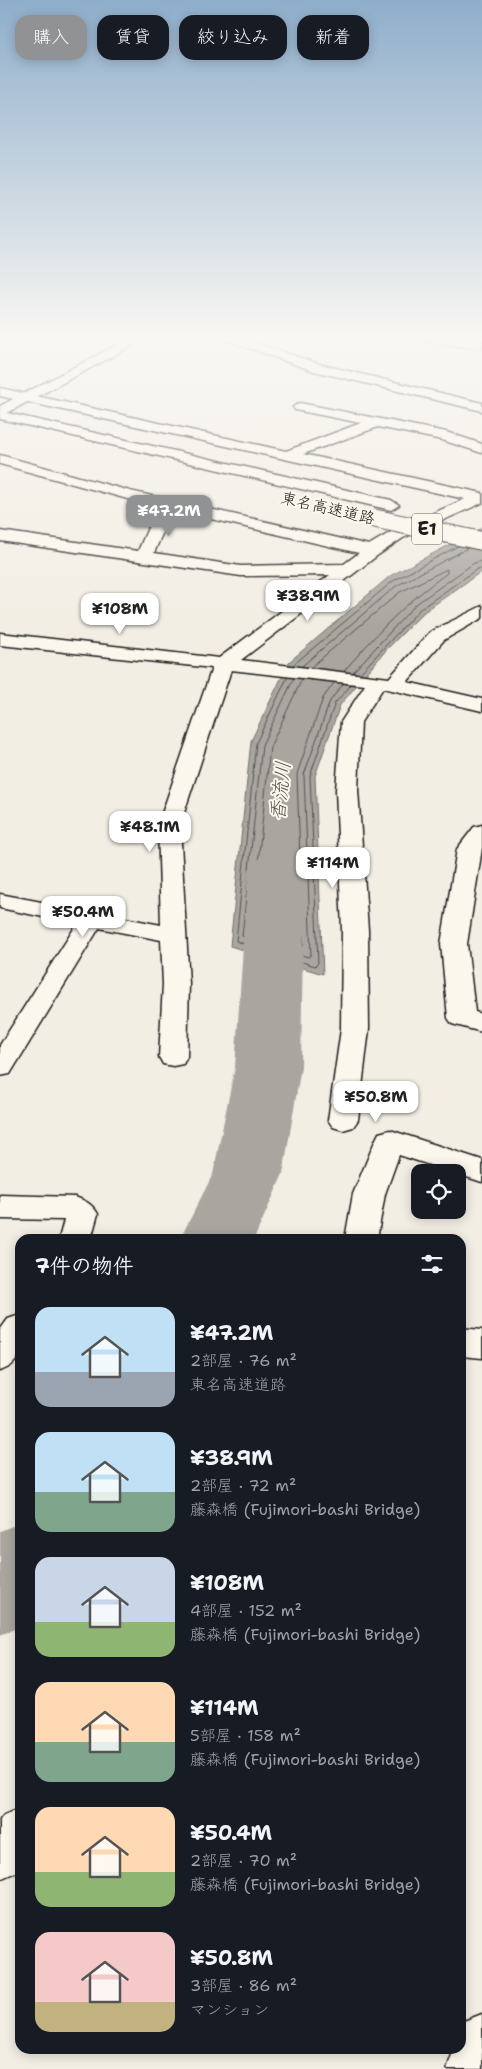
<!DOCTYPE html>
<html lang="ja">
<head>
<meta charset="utf-8">
<style>
	:root { --surface:#171b24; --page:#242831; --text:#f1f3f6; --muted:#9ea1a6; --accent:#919294 }
	body { margin:0; font-family:"Shantell Sans","Klee One",sans-serif; background:var(--page); color:var(--text); height:100vh; display:flex; flex-direction:column; font-size:19px; white-space:nowrap }
	* { box-sizing:border-box; margin:0 }
	p { font-size:16px; color:var(--muted) }
	.icon { flex:none; width:28px; height:28px; fill:none; stroke:currentColor; stroke-width:2; stroke-linecap:round; stroke-linejoin:round }
	.map { position:relative; flex:1; overflow:hidden }
	.details { position:absolute; left:15px; top:1234px; width:451px; height:820px; display:flex; flex-direction:column; background:var(--surface); border-radius:15px; box-shadow:0 2px 12px #0003 }
	.details>* { flex:none }
	.banner { position:absolute; left:15px; top:15px; width:452px; height:45px; display:flex; gap:10px }
	.controls { position:absolute; left:411px; top:1164px; display:grid; gap:10px }
	.controls a { display:grid; place-items:center; width:55px; height:55px; border-radius:10px; background:var(--surface); box-shadow:0 2px 12px #0003; font-size:25px }
	.price { position:absolute; translate:-50% -42px; padding:0 11px; border-radius:10px; background:#fff; color:#222; font-size:16px; line-height:32px; filter:drop-shadow(0 1px 2px #0008) }
	.price::after { content:''; position:absolute; left:50%; top:30px; width:15px; height:11px; margin-left:-8px; background:inherit; clip-path:polygon(0 0,100% 0,50% 100%) }
	.price.active { background:var(--accent); color:#fff }
	ul { padding:0; list-style:none }
	li { display:flex; align-items:center; gap:15px; height:125px; padding:0 20px }
	li span { display:grid; place-items:center; flex:none; width:140px; height:100px; border-radius:15px; color:#555 }
	li>.icon { margin-inline-start:auto }
	span .icon { width:60px; height:60px; fill:#fffc; stroke-width:1 }
	li b { font-size:21px }
	h2 { display:flex; justify-content:space-between; align-items:center; height:60px; padding:0 20px; font-size:21px }
	.pill { padding:0 18px; border-radius:15px; background:var(--surface); box-shadow:0 2px 12px #0003; font-size:18px; line-height:45px }
	.pill.active { background:var(--accent); color:#fff }
	.map>svg:first-child { display:block }
</style>
</head>
<body>
<div class="map">
<svg width="482" height="2069" viewBox="0 0 482 2069">
	<rect width="100%" height="100%" fill="#f2eee4"/>
	<filter id="ink" filterUnits="userSpaceOnUse"><feTurbulence type="fractalNoise" baseFrequency=".02" numOctaves="2"/><feDisplacementMap in="SourceGraphic" scale="10" xChannelSelector="R" yChannelSelector="G"/><feConvolveMatrix kernelMatrix="1 2 1 2 8 2 1 2 1" color-interpolation-filters="sRGB"/></filter>
	<g filter="url(#ink)">
		<path fill="#a9a6a0" stroke="#716f6b" d="M482,528v43l-58,41 -37,37 -47,56 -25,71 8,198 -93,-28 21,-205 38,-79 101,-86z"/>
		<g fill="none" stroke-linecap="round" stroke-linejoin="round">
			<path stroke="#545351" stroke-width="1" d="M293,665l100,-84 65,-35
				M302,666l94,-80 72,-38
				M311,667l89,-75 47,-23v4c-42,30 -69,59 -103,98
				M353,672l63,-68 58,-41 8,-2
				M360,673l60,-64 57,-40 5,-1
				M287,678l-31,65 -20,198 79,25 3,-3 -8,-187 25,-73 16,-18
				M294,678l-32,67 -20,191 66,21 3,-2 -7,-180 26,-74 13,-17
				M302,679l-32,68 -19,184 49,16 3,-2 -6,-171 26,-76 11,-15"/>
			<path fill="#a9a6a0" fill-rule="evenodd" d="M276,854l20,5 8,12 -3,196 -18,107 -29,65h-74l33,-65 22,-107 13,-196 8,-12z
				M20,1523v104l-20,8v-104z"/>
			<g stroke="#1c1c1c" stroke-width="3">
				<path id="minor" d="M418,337h34l30,4v8l-58,-8z
					M0,388l286,63 75,-28 -66,-13 -2,-3 7,-4 146,29 36,12v9l-40,-13 -64,-13 -75,27 179,39v10l-79,35 -25,17 -137,105 148,18 41,-46 52,-26v12l-38,22 -37,42 75,17v12l-99,-23 -22,34 -3,68 10,140 1,99 -11,91 -5,7 -10,3 -10,-3 -5,-7 13,-91 1,-99 -6,-140 5,-68 24,-37 -134,-15 -51,155 9,159 -2,73 -4,7 -10,2 -10,-2 -4,-7 4,-73 -2,-44 -62,-12 -89,146 -10,2v-31l77,-121 -77,-16v-14l161,31 -3,-100 54,-157 -212,-23v-12l219,25 111,-83 -89,1 -241,-35v-10l138,20 19,-44 -157,-43v-9l130,36 239,54 22,-13 74,-33 -465,-103zM172,510l187,43 -15,11 -103,2 -87,-13z
					M482,825v23l-15,96 8,68 7,2v18l-30,-8 -4,-6 -7,-74 16,-95 17,-22z
					M390,1130l92,30v22l-83,-27 -14,39 -8,45h-32l8,-45 22,-53 4,-8z
					M0,1195l75,2c11,4 17,7 23,17l-7,25h-32l5,-19 -64,-1z
					M20,1315c0,25 8,47 -20,56v-41l8,-11z
					M461,1328l21,2v28l-21,-2z
					M20,1808v59l-4,5 -16,7v-59l4,-5z
					M482,2014v55h-35l7,-20h7v-20l3,-8z"/>
			</g>
			<g stroke="#1c1c1c" stroke-width="3">
				<path id="major" d="M217,337h19l87,28 159,38v8l-168,-40z"/>
			</g>
			<g stroke="#1c1c1c" stroke-width="3">
				<path id="highway" d="M132,337h16l-141,76 384,87 8,5 -8,5 -391,-91v-13z"/>
			</g>
			<use href="#minor" fill="#fbf7ec" fill-rule="evenodd"/>
			<use href="#major" fill="#fbf7ec" fill-rule="evenodd"/>
			<use href="#highway" fill="#fbf7ec" fill-rule="evenodd"/>
			<g stroke="#1c1c1c" stroke-width="20" stroke-linecap="butt">
				<path id="highway-bridge" d="M372,518l110,23"/>
			</g>
			<use href="#highway-bridge" stroke="#fbf7ec" stroke-width="18"/>
		</g>
	</g>
	<linearGradient id="sky" x2="0" y2="1"><stop stop-color="#8faecb"/><stop offset="0.54" stop-color="#f9f7f3"/><stop offset="1" stop-color="#f9f7f3" stop-opacity="0"/></linearGradient>
	<rect width="482" height="627" fill="url(#sky)"/>
	<g text-anchor="middle" dominant-baseline="central" stroke-width="4" stroke-linejoin="round" paint-order="stroke">
		<g font-size="16" fill="#1c1c1c" stroke="#fbf7ec">
			<text transform="translate(328 508) rotate(13)">東名高速道路</text>
		</g>
		<rect fill="#fbf7ec" stroke="#5f5e5a" stroke-width="1" x="412" y="513.5" width="30" height="31" rx="4"/>
		<g font-size="18" font-weight="bold" fill="#1c1c1c">
			<text x="427" y="529">E1</text>
		</g>
		<g font-size="20" font-style="italic" fill="#545351" stroke="#fbf7ec">
			<text transform="translate(280 791) rotate(-84)">香流川</text>
		</g>
	</g>
</svg>
<div class="controls">
<a><svg class="icon" aria-label="locate" viewBox="0 0 24 24"><circle cx="12" cy="12" r="6"/><path d="M12 2v4M12 18v4M2 12h4M18 12h4"/></svg></a>
</div>
<b class="price active" style="left:169px;top:537px">¥47.2M</b>
<b class="price" style="left:308px;top:622px">¥38.9M</b>
<b class="price" style="left:120px;top:635px">¥108M</b>
<b class="price" style="left:150px;top:853px">¥48.1M</b>
<b class="price" style="left:333px;top:889px">¥114M</b>
<b class="price" style="left:83px;top:938px">¥50.4M</b>
<b class="price" style="left:376px;top:1123px">¥50.8M</b>
<div class="banner">
<a class="pill active">購入</a>
<a class="pill">賃貸</a>
<a class="pill">絞り込み</a>
<a class="pill">新着</a>
</div>
<section class="details">
<h2>7件の物件<svg class="icon" aria-label="filters" viewBox="0 0 24 24"><path d="M4 7h16M4 17h16"/><circle cx="9" cy="7" r="2"/><circle cx="15" cy="17" r="2"/></svg></h2>
<ul>
<li><span style="background:linear-gradient(#bfe0f5 65%,#9aa5b1 0)"><svg class="icon" aria-label="home" viewBox="0 0 24 24"><path d="M3 11l9-7 9 7M6 9v11h12V9"/></svg></span><div><b>¥47.2M</b><p>2部屋 · 76 m²</p><p>東名高速道路</p></div></li>
<li><span style="background:linear-gradient(#bfe0f5 60%,#7fa58c 0)"><svg class="icon" aria-label="home" viewBox="0 0 24 24"><path d="M3 11l9-7 9 7M6 9v11h12V9"/></svg></span><div><b>¥38.9M</b><p>2部屋 · 72 m²</p><p>藤森橋 (Fujimori-bashi Bridge)</p></div></li>
<li><span style="background:linear-gradient(#c9d6e8 65%,#8fb573 0)"><svg class="icon" aria-label="home" viewBox="0 0 24 24"><path d="M3 11l9-7 9 7M6 9v11h12V9"/></svg></span><div><b>¥108M</b><p>4部屋 · 152 m²</p><p>藤森橋 (Fujimori-bashi Bridge)</p></div></li>
<li><span style="background:linear-gradient(#ffd9b3 60%,#7fa58c 0)"><svg class="icon" aria-label="home" viewBox="0 0 24 24"><path d="M3 11l9-7 9 7M6 9v11h12V9"/></svg></span><div><b>¥114M</b><p>5部屋 · 158 m²</p><p>藤森橋 (Fujimori-bashi Bridge)</p></div></li>
<li><span style="background:linear-gradient(#ffd9b3 65%,#8fb573 0)"><svg class="icon" aria-label="home" viewBox="0 0 24 24"><path d="M3 11l9-7 9 7M6 9v11h12V9"/></svg></span><div><b>¥50.4M</b><p>2部屋 · 70 m²</p><p>藤森橋 (Fujimori-bashi Bridge)</p></div></li>
<li><span style="background:linear-gradient(#f6c9c9 70%,#c2b280 0)"><svg class="icon" aria-label="home" viewBox="0 0 24 24"><path d="M3 11l9-7 9 7M6 9v11h12V9"/></svg></span><div><b>¥50.8M</b><p>3部屋 · 86 m²</p><p>マンション</p></div></li>
</ul>
</section>
</div>
</body>
</html>
